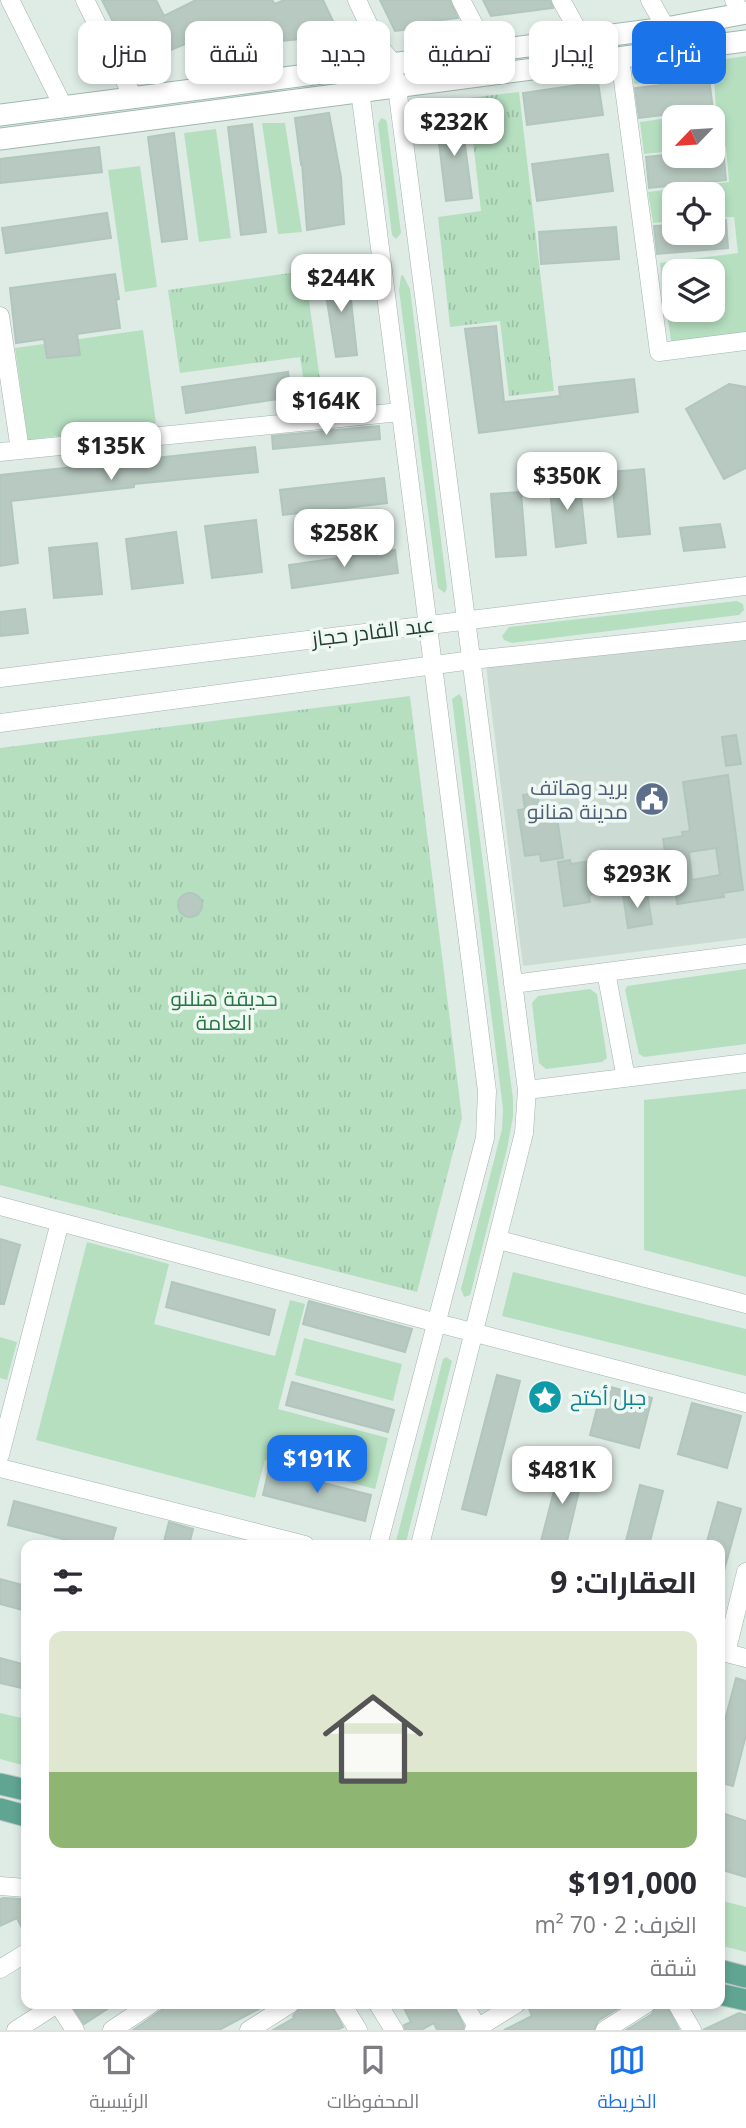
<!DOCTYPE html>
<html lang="ar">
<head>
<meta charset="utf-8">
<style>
	:root { --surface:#fff; --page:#f7f7f7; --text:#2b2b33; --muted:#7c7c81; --line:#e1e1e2; --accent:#1a73e8 }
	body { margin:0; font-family:"Open Sans",Cairo,sans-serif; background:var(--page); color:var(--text); direction:rtl; height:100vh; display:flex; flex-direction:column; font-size:26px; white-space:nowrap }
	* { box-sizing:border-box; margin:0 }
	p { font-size:23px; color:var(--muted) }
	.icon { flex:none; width:38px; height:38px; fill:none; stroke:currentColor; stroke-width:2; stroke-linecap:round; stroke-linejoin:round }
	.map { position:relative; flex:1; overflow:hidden; direction:ltr }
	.drawer { position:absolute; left:21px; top:1540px; width:704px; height:469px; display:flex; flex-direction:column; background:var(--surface); border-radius:14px; box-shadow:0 4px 10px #0003; direction:rtl }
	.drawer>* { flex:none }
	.top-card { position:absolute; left:21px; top:21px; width:705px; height:63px; direction:rtl; display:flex; gap:14px }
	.needle { width:46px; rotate:245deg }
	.controls { position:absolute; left:662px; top:105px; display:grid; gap:14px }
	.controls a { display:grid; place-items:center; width:63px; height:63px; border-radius:14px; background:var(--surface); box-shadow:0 4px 10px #0003; font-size:35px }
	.price { position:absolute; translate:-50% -60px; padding:0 16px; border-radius:14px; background:#fff; color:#222; font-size:23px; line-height:46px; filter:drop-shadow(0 2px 4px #0008) }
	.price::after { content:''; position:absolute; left:50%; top:42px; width:21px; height:16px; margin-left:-10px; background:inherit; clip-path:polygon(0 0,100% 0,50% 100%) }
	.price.active { background:var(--accent); color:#fff }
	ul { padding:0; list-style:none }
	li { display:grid; align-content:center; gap:14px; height:371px; padding:0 28px }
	li span { display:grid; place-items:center; height:217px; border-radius:14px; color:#555 }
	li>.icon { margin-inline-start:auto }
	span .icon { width:126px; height:126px; fill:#fffc; stroke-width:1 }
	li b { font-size:30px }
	h2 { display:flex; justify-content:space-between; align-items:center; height:84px; padding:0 28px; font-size:30px }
	.tag { padding:0 24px; border-radius:14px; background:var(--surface); box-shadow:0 4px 10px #0003; font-size:24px; line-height:63px }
	.tag.active { background:var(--accent); color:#fff }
	.tabs { display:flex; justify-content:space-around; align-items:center; height:98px; border-top:2px solid var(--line); background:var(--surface); font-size:19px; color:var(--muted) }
	.tabs a { display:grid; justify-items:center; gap:4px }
	.tabs .active { color:var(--accent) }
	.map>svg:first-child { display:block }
</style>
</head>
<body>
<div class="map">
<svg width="746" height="2030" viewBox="0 0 746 2030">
	<defs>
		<pattern id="park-tufts" width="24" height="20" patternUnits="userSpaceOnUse" patternTransform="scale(1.75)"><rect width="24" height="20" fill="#b6dfc0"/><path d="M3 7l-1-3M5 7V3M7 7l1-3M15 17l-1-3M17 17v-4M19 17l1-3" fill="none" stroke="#9cc0a6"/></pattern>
	</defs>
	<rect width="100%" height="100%" fill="#dfece6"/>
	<path fill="#cddbd5" d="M746,638v300l-223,28 -37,-300z"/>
	<path fill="#b6dfc0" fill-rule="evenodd" d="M746,56v281l-71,9 -4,-5 -11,-78 78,-10 -4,-36 -22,1v-24h-38v27l-21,2 -5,-31 81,-10 -3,-35 -14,1v-31h-38l42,-6 -2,-34 -80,7 -1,-11zM674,271h38v39h-38z
		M674,117v34l-30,3 -4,-32z
		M381,118l5,2 1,3 14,110 -5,6 -4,-4 -14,-111z
		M262,123h23l17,109 -24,2z
		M216,129l15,109 -32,4 -15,-109z
		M140,166l17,121 -32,5 -17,-122z
		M403,275l7,14 37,299 -2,5 -7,-5 -39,-298 2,-14z
		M143,330l13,93 -128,17 -13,-92z
		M737,601l6,3 1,6 -5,5 -227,28 -8,-3 -2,-4 7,-9z
		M459,694l3,4 51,401v18l-6,32 -36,143 -1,3 -6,2 -3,-8 41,-160 1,-20 -51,-410z
		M746,969v75l-102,13 -5,-3 -14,-64 2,-4z
		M590,989l7,5 10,64 -5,4 -56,7 -7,-6 -7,-60 6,-7z
		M746,1089v188l-102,-27v-150z
		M87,1242l82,22 -15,60 121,32 15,-56 15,4 -27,105 110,29 -13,51 -110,-29 -10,38 -219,-58z
		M513,1272l233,57v47l-244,-60z
		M0,1337l17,5 -10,38 -7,-2z
		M304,1338l98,26 -9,37 -98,-26z
		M446,1357l6,4 -46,181 -6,3 -4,-4 47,-182z
		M0,1713l26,6v47l-26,-7z
		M719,1900l27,7v45l-27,-7z"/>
	<path fill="url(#park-tufts)" d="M519,92l35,299 -45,5 -9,-75 -50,6 -12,-110 43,-6 -13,-113z
		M305,271l16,116 -16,2 -5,-32 -120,16 -12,-83z
		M410,696l52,422 -45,174 -417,-107v-437z"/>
	<path fill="#b7c9c1" stroke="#b1c6bd" stroke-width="2" fill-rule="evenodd" d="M102,0h54l8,16 32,-16h76l3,4 9,-4h39l17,36 -38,6 -2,-3 -55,6 6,12 -48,6 -11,-22 -33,14 -2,-4 -23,5 -17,-31 -2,1z
		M380,0h70l8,18 -32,4 3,5 -34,4z
		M483,0h67l3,8 -62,8z
		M709,79l4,30 -74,9 -4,-30z
		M598,82l5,33 -76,10 -4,-32z
		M329,113l12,64 3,47 -37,6 -5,-67 -1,1 -6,-46z
		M461,115l11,83 -26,3 -10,-83z
		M252,124l14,108 -25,3 -13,-108z
		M721,126l5,54 -77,8 -3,-31 28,-3v2h38v-29z
		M174,133l13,106 -25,3 -14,-105z
		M99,147l3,25 -102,11v-24z
		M608,154l5,37 -76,10 -5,-37z
		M107,213l4,25 -105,15 -4,-25z
		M726,220l2,28 -71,6 -3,-28 20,-1v8h38v-11z
		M616,227l3,32 -78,5 -2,-32z
		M348,273l9,82 -21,2 -13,-81z
		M115,274l4,25 -3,1 4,28 -43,6 3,21 -33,3 -3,-19 -28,4 -6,-55z
		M496,326l8,76 56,-6 -1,-9 75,-8 4,33 -159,21 -14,-104z
		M288,372l3,25 -105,16 -4,-26z
		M729,384l17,3v81l-22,11 -38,-70z
		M379,426l1,13 -107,10 -1,-13z
		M255,447l3,25 -124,12v3l-123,14 7,62 -18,3v-91z
		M644,469l6,65 -32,3 -7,-65z
		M384,478l3,25 -104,12 -3,-25z
		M579,478l7,65 -30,4 -7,-66z
		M521,492l5,63 -30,2 -5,-63z
		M256,520l6,52 -50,6 -7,-52z
		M720,524l5,23 -41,4 -4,-23z
		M176,532l7,51 -51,6 -6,-50z
		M97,543l5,51 -48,4 -5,-50z
		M395,550l3,23 -106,15 -3,-23z
		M25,609l3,24 -28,3v-24z
		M736,735l5,29 -15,2 -4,-29z
		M728,775l15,115 -20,3 1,4 -47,7 -2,-16h-4l-8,-49 20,-3 -1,-4 8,-1 -7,-49zM716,848l4,27 -28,5 -3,-28z
		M537,793l2,14 16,-3 8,54 -22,3 -1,-7 -15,2 -7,-46 7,-1 -2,-14z
		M618,857l5,33 -34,5 1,7 -26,4 -6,-44 12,-2 1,4z
		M647,892l5,32 -24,4 -5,-33z
		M178 905a12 12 0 1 1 24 0a12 12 0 1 1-24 0Z
		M0,1239l20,6 -16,59h-4z
		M172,1282l103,28 -6,25 -103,-28z
		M309,1301l103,28 -7,23 -102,-28z
		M497,1375l23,6 -34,134 -24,-6z
		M292,1382l102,28 -6,22 -102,-27z
		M603,1385l49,13 -13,50 -49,-13z
		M692,1403l49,13 -14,52 -49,-14z
		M561,1464l23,6 -18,75h-26z
		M269,1469l102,26 -6,26 -102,-26z
		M640,1485l23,6 -14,54h-24z
		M14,1501l102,27 -5,17h-25l-78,-20z
		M718,1502l23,7 -18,65h-4v-29h-13z
		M169,1522l24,7 -4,16h-26z
		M0,1579l26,7v25l-26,-7z
		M0,1658l26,7v24l-26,-6z
		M736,1678l10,3v54l-13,51 -14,-4v-39z
		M722,1813l24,8v56l-27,-8 4,-20 -4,-1v-26z
		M4,1898l17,1 1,2 4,-1v36l-9,-18 -17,8v-27z
		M71,2004h44l-31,20z
		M164,2004h104l-49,26h-86l33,-23z
		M304,2004h27l12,23 -6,3h-64l21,-12 -1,-2z
		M402,2004h51l11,22 -1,4h-26l-3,-7 -13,7h-16l-1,-5 7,-3z
		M527,2004h98l-27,17 -4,9h-90l28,-14z
		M657,2004h9l13,26h-53l26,-16z
		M739,2013l7,2v15h-43z"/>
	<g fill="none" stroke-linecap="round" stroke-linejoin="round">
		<g stroke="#a2b4ad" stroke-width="19">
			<path id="minor" d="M10,0l53,106
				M85,0l48,97
				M357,0l21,45 14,17 5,25 130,1003 -3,43 -104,412
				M461,0l26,50
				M561,0l21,38
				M650,0l16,28
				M734,0l7,13
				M620,58l39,294 87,-11
				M0,316l20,134
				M0,452l400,-40
				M0,678l746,-92
				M0,723l472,-63 274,-29
				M606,972l20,106
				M513,984l233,-30
				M527,1090l219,-27
				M0,1206l437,117 309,80
				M499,1240l247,64
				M0,1455l60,-233
				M0,1468l305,77
				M378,1545l107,-407 2,-47 -130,-1024 21,-22
				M719,1651l27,7
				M726,1653l20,-81
				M0,1886l26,2
				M0,1969l26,-16
				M58,2004l17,26
				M342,2004l16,26
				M378,2004l16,26
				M464,2004l15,26
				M677,2004l15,26
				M16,2030l41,-26
				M112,2030l39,-26
				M249,2030l41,-26
				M474,2030l42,-26
				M605,2030l41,-26"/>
		</g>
		<g stroke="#9db8ae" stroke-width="23">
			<path id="secondary" d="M0,115l666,-87 80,-15
				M0,139l746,-98"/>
		</g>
		<g stroke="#c0c9c6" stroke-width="23">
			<path id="primary" d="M0,1784l26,6
				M0,1809l26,7
				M719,1970l27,7
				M719,1994l27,6"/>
		</g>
		<use href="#minor" stroke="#fff" stroke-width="18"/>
		<use href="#secondary" stroke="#fff" stroke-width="21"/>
		<use href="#primary" stroke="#60a592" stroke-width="21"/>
	</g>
	<defs>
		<g id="civic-disc" transform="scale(1.75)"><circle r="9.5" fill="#5c6f8a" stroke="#f0f8f4"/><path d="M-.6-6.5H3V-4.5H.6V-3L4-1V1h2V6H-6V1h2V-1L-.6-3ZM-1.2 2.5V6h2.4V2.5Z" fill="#fff"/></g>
		<g id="sight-disc" transform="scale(1.75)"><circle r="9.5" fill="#0f9aa8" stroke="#f0f8f4"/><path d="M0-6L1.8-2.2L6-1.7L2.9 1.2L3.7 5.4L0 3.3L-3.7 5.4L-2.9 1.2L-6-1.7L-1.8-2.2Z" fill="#fff"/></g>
	</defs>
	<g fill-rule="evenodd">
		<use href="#civic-disc" x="652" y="799"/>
		<use href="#sight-disc" x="545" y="1397"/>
	</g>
	<g text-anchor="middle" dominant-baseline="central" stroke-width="7" stroke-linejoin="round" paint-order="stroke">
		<g font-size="21" fill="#1f3d34" stroke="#f0f8f4">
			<text transform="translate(373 631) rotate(-7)">عبد القادر حجاز</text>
		</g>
		<g font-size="21" fill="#4e5e75" stroke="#f0f8f4" text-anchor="end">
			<text x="628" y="787">بريد وهاتف<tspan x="628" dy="24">مدينة هنانو</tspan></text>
		</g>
		<g font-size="21" fill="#267743" stroke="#f0f8f4">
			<text x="224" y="998">حديقة هنلنو<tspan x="224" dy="24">العامة</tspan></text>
		</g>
		<g font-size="21" fill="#0d838f" stroke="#f0f8f4" text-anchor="start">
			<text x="570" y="1397">جبل أكتح</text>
		</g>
	</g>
</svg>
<div class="controls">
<a><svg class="needle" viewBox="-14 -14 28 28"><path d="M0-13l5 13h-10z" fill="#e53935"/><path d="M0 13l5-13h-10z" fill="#7c7c81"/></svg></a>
<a><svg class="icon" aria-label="locate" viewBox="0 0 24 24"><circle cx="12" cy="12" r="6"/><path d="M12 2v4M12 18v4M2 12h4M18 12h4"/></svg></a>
<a><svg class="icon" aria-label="layers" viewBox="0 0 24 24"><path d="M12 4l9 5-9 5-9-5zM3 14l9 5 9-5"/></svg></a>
</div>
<b class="price" style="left:454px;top:158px">$232K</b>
<b class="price" style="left:341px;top:314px">$244K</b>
<b class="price" style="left:326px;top:437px">$164K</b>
<b class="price" style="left:111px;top:482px">$135K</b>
<b class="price" style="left:567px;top:512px">$350K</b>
<b class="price" style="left:344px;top:569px">$258K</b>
<b class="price" style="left:637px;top:910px">$293K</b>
<b class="price active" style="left:317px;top:1495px">$191K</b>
<b class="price" style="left:562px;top:1506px">$481K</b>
<div class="top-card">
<a class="tag active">شراء</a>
<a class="tag">إيجار</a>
<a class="tag">تصفية</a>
<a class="tag">جديد</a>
<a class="tag">شقة</a>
<a class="tag">منزل</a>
</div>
<section class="drawer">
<h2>العقارات: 9<svg class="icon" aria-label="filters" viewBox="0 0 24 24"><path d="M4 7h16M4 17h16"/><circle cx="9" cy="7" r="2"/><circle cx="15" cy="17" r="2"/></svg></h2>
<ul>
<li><span style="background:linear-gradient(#dfe7d0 65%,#8fb573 0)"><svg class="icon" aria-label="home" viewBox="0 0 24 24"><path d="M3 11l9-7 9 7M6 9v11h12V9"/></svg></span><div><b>$191,000</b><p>الغرف: 2 · 70 m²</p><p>شقة</p></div></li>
</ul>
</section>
</div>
<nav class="tabs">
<a class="active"><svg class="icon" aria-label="map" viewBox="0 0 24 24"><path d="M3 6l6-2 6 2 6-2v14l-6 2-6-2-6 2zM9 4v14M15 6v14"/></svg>الخريطة</a>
<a><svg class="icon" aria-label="saved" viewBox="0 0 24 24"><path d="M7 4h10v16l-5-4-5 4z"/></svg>المحفوظات</a>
<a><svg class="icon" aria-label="home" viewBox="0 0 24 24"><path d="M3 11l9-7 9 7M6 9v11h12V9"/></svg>الرئيسية</a>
</nav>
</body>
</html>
